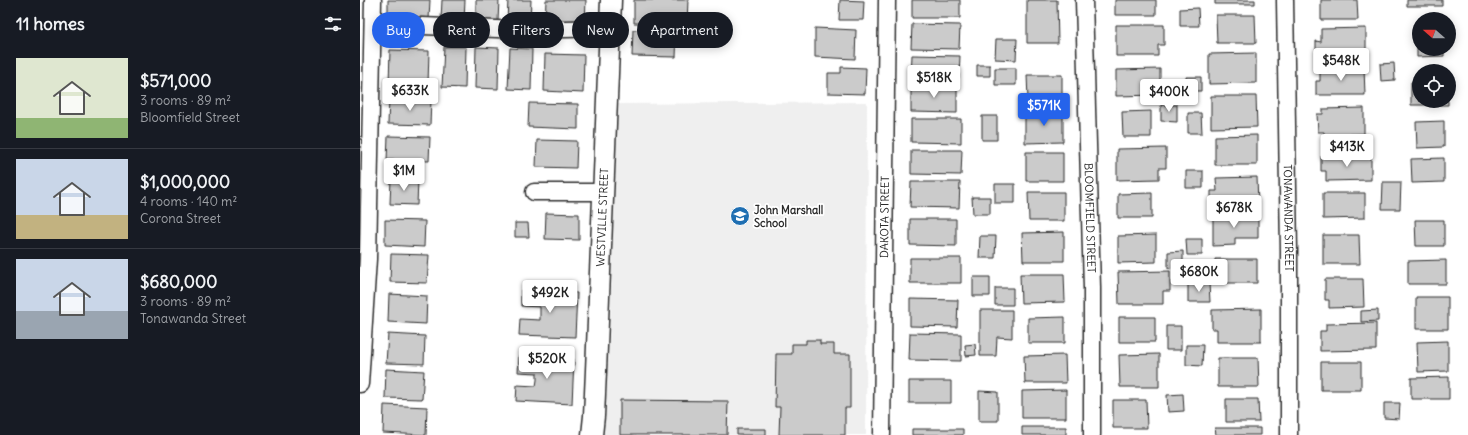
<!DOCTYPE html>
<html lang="en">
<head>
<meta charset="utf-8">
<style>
	:root { --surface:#171b24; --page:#20242c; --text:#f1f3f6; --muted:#9ea1a6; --line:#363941; --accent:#2563eb }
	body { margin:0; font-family:Delius,sans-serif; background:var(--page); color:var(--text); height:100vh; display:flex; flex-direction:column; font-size:15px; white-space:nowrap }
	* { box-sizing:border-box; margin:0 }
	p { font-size:13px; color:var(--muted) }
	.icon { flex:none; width:22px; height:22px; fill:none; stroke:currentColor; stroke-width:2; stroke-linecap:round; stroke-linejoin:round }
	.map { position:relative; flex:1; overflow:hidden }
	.drawer { display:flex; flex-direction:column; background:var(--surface); width:360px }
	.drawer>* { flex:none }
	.hud { position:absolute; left:12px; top:12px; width:380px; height:36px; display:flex; gap:8px }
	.needle { width:26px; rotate:291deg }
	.tools { position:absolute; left:1052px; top:12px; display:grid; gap:8px }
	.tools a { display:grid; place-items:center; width:44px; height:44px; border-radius:50%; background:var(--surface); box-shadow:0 2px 10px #0003; font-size:20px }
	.price { position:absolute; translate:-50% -34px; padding:0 9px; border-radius:4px; background:#fff; color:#222; font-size:13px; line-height:26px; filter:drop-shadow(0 1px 2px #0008) }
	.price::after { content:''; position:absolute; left:50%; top:24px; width:12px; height:9px; margin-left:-6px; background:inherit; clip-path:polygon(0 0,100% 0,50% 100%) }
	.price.current { background:var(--accent); color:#fff }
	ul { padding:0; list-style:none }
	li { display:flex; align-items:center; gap:12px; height:100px; padding:0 16px }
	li+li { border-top:1px solid var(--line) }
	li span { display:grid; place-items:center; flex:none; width:112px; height:80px; border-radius:0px; color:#555 }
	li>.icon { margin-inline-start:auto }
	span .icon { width:48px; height:48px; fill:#fffc; stroke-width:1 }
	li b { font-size:17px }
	h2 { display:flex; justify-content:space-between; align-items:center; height:48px; padding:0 16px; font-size:17px }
	.pill { padding:0 14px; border-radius:18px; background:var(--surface); box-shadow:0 2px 10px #0003; font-size:14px; line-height:36px }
	.pill.current { background:var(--accent); color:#fff }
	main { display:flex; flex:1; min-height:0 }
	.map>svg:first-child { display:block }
</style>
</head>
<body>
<main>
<section class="drawer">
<h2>11 homes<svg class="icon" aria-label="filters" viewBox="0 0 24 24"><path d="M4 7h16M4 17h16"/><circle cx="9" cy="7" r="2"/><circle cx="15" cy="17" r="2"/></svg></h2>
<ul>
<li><span style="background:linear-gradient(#dfe7d0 75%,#8fb573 0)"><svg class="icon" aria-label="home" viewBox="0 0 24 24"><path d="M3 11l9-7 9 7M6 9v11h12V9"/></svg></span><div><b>$571,000</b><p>3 rooms · 89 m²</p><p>Bloomfield Street</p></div></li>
<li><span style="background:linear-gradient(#c9d6e8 70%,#c2b280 0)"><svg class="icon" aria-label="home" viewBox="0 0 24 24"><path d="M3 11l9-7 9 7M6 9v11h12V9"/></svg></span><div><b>$1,000,000</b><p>4 rooms · 140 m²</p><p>Corona Street</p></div></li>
<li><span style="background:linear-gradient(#c9d6e8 65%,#9aa5b1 0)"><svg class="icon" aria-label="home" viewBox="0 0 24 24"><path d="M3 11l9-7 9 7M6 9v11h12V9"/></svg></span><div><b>$680,000</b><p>3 rooms · 89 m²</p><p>Tonawanda Street</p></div></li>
</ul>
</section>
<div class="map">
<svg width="1108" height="435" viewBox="0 0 1108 435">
	<rect width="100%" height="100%" fill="#fff"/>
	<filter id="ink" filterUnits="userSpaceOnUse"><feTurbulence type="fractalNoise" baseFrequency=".025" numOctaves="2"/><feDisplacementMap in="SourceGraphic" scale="8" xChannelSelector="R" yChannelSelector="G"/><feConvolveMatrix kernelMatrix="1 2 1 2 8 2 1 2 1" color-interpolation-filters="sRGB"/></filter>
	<g filter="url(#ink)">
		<path fill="#efefef" d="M507,102l-1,333h-262l6,-107 7,-224z"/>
		<path fill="#cbcbcb" stroke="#2b2b2b" d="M28,0h42l-1,19 -41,-1z
			M82,0h23l-1,20h-23z
			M116,0h23l-1,21h-22z
			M148,0h23l-1,22h-23z
			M186,0h40l-1,24 -40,-1z
			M274,0h54l-1,24 -53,-1z
			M480,0l24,1 -1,19h-24z
			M552,0h48v18h-48z
			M667,0h30l1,43h-31z
			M755,0h41v15h-41z
			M855,0h40v4h-40z
			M961,0h36l1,20h-37z
			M1047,0h35v6h-35z
			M838,8l1,18h-19v-17z
			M856,15h39l1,28h-39z
			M552,24l48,1 -1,24 -48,-1z
			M756,25h48v20h-6v11h-42z
			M455,28l41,2 -1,29 -40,-2z
			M1006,28v26h-50v-13l5,1v-13z
			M273,30l44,1 -1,26 -44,-1z
			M1057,32h2v17h25v7l-27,1z
			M636,39h21l-1,21 -21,-1z
			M84,47h22l-1,41 -23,-1z
			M116,47l23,1 -1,41 -23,-1z
			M150,48l22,1 -1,41 -23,-1z
			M30,50l39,1 -1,33 -39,-1z
			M896,53v30l-47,1v-30z
			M185,54l39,1 -1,38 -39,-2z
			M552,55l48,1 -1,22h-48z
			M1034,63l1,17 -14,1 -1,-17z
			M617,65h13v11h-13z
			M481,67l25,1 -1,26 -37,-1v-20h13z
			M635,68h21v17h-21z
			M960,68h44l1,27h-49v-14h4z
			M800,69v26l-44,1v-26z
			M667,75h35v25h-34z
			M826,77h15v14h-7v-5h-7z
			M1051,82h8v19h29v4h-37z
			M551,85l46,1v27l-46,-1z
			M851,96h45l1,31 -46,1z
			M29,99l42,1 -1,25 -42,-1z
			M169,103l49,1v25l-50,-2z
			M801,105h16v17l-16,-1z
			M1004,108v26l-40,1v-3h-6l-1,-18h6v-5z
			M791,111v26h-28l-1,-25z
			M665,112h38v30l-38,1z
			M828,113h13l1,20h-14z
			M622,116h15v24h-15z
			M551,119h50v24l-50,-1z
			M1084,121v26l-27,1 -1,-26z
			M897,135v30h-42v-29z
			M28,136l42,1 -1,24 -42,-1z
			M177,140l40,1 -1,27 -40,-1z
			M806,148v20h-7v11l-42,1v-31z
			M551,150h51l-1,25 -50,-1z
			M666,152h37v29h-37z
			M1011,155v25l-45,1v-10h-5v-15z
			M1084,158v24l-32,1 -1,-24z
			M826,171h17v17h-17z
			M897,177l1,28h-47v-14h6l-1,-13z
			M31,179l27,1 -1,25 -27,-1z
			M551,182h49l-1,26 -49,-1z
			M1023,182h18l-1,27h-18z
			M635,184h20v19h-20z
			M668,192h36v29h-35z
			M792,193v25h-34v-24z
			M963,193h42v25l-42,1z
			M612,197h18v17h-17z
			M186,213l33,1v26l-34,-1z
			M853,215h45v23h-23v7l-22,1z
			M550,219h46v27l-46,-1z
			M25,220l40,1 -1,26 -39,-2z
			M1055,220h29v26h-28z
			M155,223h13l1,14h-14z
			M704,232v29h-41l-1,-28z
			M796,235v27l-38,1v-27z
			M963,235h36l1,29h-37z
			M620,236h16l-1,22h-16z
			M826,239h16v16h-15z
			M823,251v16l-15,1v-16z
			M31,254l38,1 -2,28 -37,-1z
			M550,258h51v25h-51z
			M855,259h42v24h-42z
			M1086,260v24h-38v-23z
			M810,271v20h-7v13h-44l-1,-32z
			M660,274h44l1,28 -44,1z
			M613,277h17v19h-17z
			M965,279h38l1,28 -35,1v-8h-4z
			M849,283l1,19h-22v-18z
			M635,288h18v17h-18z
			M161,290l56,3 -2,44 -56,-2 1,-16 20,1v-13l-19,-1z
			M29,294l38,2 -1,28 -38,-2z
			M1056,297h32v32h-32z
			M550,299l48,1 -1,27 -47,-1z
			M901,309v33h-44v-13h-5v-19z
			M620,310h32v28l-15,-1 -1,19h-16z
			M1018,310v11l-17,1v-11z
			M705,317v26h-37v-25z
			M759,317h36v25h-36z
			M1016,323v27l-56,1v-20h6v-7z
			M806,326h15v24h-15z
			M550,333l51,1v27l-52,-1z
			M28,334l37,2 -1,28 -38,-1z
			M446,340h14v4h14v10h16v54h-5v27h-66l1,-28h-5l1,-53h16v-10h14z
			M1088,341v30l-30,1 -1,-30z
			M615,344l1,11 -10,1 -1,-11z
			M826,345h17l-1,21 -16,-1z
			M799,354v33h-39l-1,-32z
			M705,355l1,28h-41l-1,-27z
			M159,356l55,3 -2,45 -56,-3 1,-16 19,1 1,-6v-7l-19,-1z
			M858,358h40l1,29h-41z
			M961,362h40v28h-40z
			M26,369l38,2 -2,28 -37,-1z
			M1089,377v22h-38v-21z
			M549,381h42v22h-42z
			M706,390v28h-44v-27z
			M619,391l19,1v29h-19z
			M823,394l1,17 -16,1 -1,-17z
			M866,399h32l1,23h-33z
			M260,400l108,1 -1,34h-107z
			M753,400h33l1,28h-34z
			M1024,403h16l-1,16 -15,-1z
			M24,405l43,2 -1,28 -43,-2z
			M662,427h44v8h-44z
			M855,428h45v7h-44z
			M377,429h29v6h-29z
			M552,429h51v6h-51z"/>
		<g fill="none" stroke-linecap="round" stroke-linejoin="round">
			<g stroke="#2b2b2b" stroke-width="19">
				<g id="minor">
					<path id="s1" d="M724,0l8,288v147"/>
					<path id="s2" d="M925,0l4,251v184"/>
					<path d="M13,24l149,6 87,-2"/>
					<path d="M174,192h69"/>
					<path d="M0,384l8,-125 5,-259"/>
					<path id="s3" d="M522,435l5,-435"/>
				</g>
			</g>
			<g stroke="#2b2b2b" stroke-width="23">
				<g id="tertiary">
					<path id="s4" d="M232,435l2,-19 2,-45 15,-371"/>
				</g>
			</g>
			<use href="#minor" stroke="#fff" stroke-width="16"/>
			<use href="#tertiary" stroke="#fff" stroke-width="20"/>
		</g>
	</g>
	<defs>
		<g id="school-disc" transform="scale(1)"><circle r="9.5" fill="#1f6fb2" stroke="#fff"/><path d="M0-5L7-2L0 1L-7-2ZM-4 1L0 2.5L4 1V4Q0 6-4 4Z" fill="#fff"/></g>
	</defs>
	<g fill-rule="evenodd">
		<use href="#school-disc" x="380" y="216"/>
	</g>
	<g text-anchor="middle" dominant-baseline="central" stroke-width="3.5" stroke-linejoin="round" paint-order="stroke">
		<g font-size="11" font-weight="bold" fill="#2b2b2b" stroke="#fff" text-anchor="start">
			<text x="394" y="210">John Marshall<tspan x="394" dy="13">School</tspan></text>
		</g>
		<g font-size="11" fill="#2b2b2b" stroke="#fff">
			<text stroke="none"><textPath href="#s3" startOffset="218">DAKOTA STREET</textPath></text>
			<text stroke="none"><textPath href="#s1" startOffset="218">BLOOMFIELD STREET</textPath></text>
			<text stroke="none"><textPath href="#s2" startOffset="218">TONAWANDA STREET</textPath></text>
			<text stroke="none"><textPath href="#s4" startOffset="218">WESTVILLE STREET</textPath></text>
		</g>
	</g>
</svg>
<div class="tools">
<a><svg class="needle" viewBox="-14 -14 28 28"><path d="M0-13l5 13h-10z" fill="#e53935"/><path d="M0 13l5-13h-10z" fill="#9ea1a6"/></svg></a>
<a><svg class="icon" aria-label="locate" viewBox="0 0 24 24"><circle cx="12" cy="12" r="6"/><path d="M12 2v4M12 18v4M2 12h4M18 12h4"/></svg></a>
</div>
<b class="price" style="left:981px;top:82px">$548K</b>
<b class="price" style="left:574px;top:99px">$518K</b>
<b class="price" style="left:50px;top:112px">$633K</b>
<b class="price" style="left:809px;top:113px">$400K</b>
<b class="price current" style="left:684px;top:127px">$571K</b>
<b class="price" style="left:987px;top:168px">$413K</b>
<b class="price" style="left:44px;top:192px">$1M</b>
<b class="price" style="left:874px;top:229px">$678K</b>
<b class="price" style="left:839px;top:293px">$680K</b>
<b class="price" style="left:190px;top:314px">$492K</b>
<b class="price" style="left:187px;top:380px">$520K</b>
<div class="hud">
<a class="pill current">Buy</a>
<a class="pill">Rent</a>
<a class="pill">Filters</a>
<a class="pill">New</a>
<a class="pill">Apartment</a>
</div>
</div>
</main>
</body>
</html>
